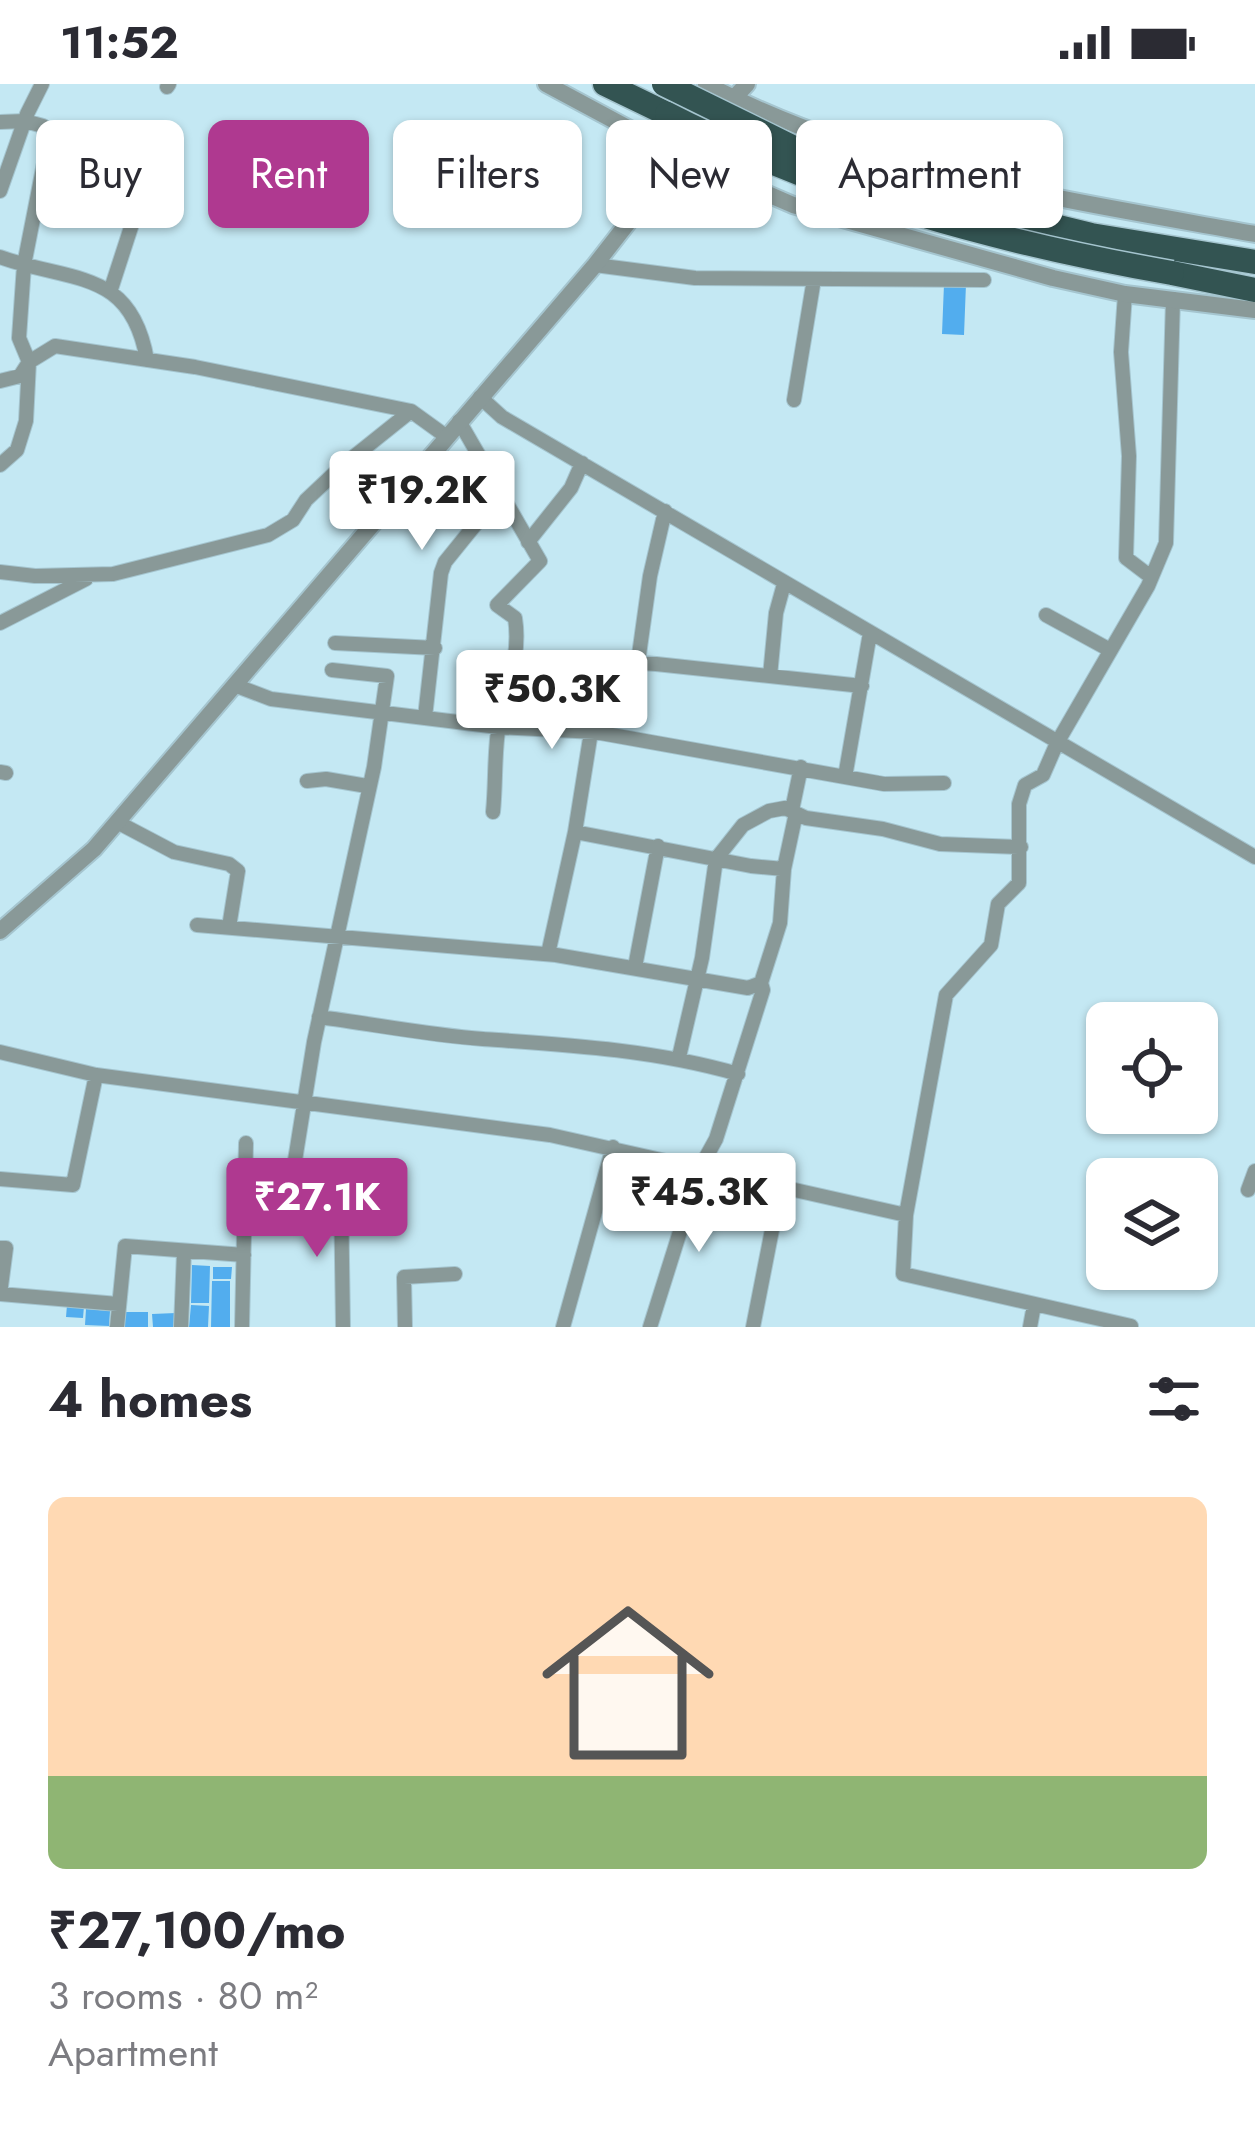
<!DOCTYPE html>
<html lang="en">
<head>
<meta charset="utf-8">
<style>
	:root { --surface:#fff; --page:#f7f7f7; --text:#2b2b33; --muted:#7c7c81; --line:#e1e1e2; --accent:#af3990 }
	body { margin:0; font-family:Jost,sans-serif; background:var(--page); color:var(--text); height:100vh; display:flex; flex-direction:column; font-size:45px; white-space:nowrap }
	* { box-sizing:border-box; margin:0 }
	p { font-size:39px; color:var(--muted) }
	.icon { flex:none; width:66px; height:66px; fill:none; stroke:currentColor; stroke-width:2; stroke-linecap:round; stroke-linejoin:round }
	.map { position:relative; height:1243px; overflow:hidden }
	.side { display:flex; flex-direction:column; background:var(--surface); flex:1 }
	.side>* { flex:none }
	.hud { position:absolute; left:36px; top:36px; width:1185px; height:108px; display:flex; gap:24px }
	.tools { position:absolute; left:1086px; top:918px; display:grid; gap:24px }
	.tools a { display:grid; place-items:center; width:132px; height:132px; border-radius:18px; background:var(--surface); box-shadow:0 3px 9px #0004; font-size:60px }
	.price { position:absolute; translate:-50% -102px; padding:0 27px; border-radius:12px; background:#fff; color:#222; font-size:39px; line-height:78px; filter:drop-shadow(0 3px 6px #0008) }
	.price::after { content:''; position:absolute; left:50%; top:72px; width:36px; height:27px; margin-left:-18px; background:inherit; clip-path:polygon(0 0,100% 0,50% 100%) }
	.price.current { background:var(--accent); color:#fff }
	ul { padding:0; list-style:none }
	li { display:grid; align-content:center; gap:24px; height:636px; padding:0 48px }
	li+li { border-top:3px solid var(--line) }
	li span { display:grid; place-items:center; height:372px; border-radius:18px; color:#555 }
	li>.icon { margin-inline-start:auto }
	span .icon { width:216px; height:216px; fill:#fffc; stroke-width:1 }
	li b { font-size:51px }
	h2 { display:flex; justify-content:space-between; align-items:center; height:144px; padding:0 48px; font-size:51px }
	.pill { padding:0 42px; border-radius:18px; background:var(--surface); box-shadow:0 3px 9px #0004; font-size:42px; line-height:108px }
	.pill.current { background:var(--accent); color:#fff }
	.status { display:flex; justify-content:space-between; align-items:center; height:84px; padding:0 60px; background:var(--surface); direction:ltr }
	.status svg { height:33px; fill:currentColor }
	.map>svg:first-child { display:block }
</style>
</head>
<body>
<div class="status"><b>11:52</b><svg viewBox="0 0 49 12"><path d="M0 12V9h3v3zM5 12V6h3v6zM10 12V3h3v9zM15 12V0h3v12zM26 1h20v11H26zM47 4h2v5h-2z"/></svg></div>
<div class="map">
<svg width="1255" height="1243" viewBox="0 0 1255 1243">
	<rect width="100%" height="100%" fill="#c4e8f3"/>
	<path fill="#52adee" d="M944,200h22l-2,51 -22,-1z
		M192,1181l18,1 -1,37h-18z
		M213,1183h19l-1,12h-18z
		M212,1197h18v46h-19z
		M67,1221l17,1 -1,12 -17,-1z
		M191,1221l18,1 -1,21h-19z
		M86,1225l24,2 -1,15 -24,-1z
		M125,1228h23v15h-23z
		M176,1229v14h-23l-1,-13z"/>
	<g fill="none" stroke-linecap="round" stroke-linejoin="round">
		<g stroke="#a5c5cf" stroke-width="16">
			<path id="minor" d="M167,3l2,-3
				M0,38l25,-1 18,5 4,22 -23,117 -5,73 10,24 -3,59 -9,29 -17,15
				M0,107l27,-77 15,-30
				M0,173c72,26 131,11 147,103
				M595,181l100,13 289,2
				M111,205l46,-142
				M1125,210l-4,58 8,104 -3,102 25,19
				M0,297l20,-5 9,-14 26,-16 140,21 216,44 36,26
				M480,313l22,20 753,440
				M794,316l20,-121
				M459,337l81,140 -43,44 18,13c6,37 -8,70 -16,106 -5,27 -3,59 -6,88
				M528,458l43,-54 11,-25
				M0,488l35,4 78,-2 155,-39 25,-15 13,-20 35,-33 70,-56
				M1046,531l64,35
				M0,539l86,-44
				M335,559l100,5
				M515,576l55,-2 86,6 206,22
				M638,578l12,-86 15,-65
				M332,586l55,6 -13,91 -60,275 -22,137 3,8 46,6 2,134
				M770,592l6,-63 8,-29
				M234,601l37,14 227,28 97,5 289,52 60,-1
				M425,633l16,-144 4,-11 55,-68
				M0,688l6,1
				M845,693l25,-144
				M307,697l19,-2 41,7
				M792,726l9,-43
				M117,738l57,30 55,12 9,7 -9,56
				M575,748l176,34 33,3
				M197,841l359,30 192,33 13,-5
				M548,870l27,-122 16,-100
				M635,883l23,-121
				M319,933c54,7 109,18 164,22 87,6 172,11 255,35
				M0,968l96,23 454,60 356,80
				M679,973l23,-99 14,-99 27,-34 26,-14 16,-3 21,10 77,11 57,15 81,3
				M0,1095l73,6 23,-110
				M1248,1106l7,-19
				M0,1164h6l-6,46 118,10
				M1131,1242l-228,-52 3,-59 40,-220 45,-50 7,-41 21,-21v-79l6,-19 18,-10 14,-32 91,-157 18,-43 7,-244
				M117,1243l8,-81 119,9
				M181,1243l3,-75
				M242,1243l4,-184
				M405,1243l-1,-50 51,-3
				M563,1243l50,-180
				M650,1243l50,-159 16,-29 47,-149 -2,-7 19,-60 4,-54 12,-56
				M753,1243l28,-143
				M1030,1243l4,-22"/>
		</g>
		<g stroke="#a5c5cf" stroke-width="20">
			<path id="tertiary" d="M546,0l134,72 113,49 260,73 72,16 130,16
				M706,0c170,89 362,116 549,150
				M0,847l94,-82 501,-584 85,-109 67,-72"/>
		</g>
		<g stroke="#a5c5cf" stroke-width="27">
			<path id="trunk" d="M605,0l62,30
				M794,64l150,51 147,36 164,27
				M1172,189l83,17"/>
		</g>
		<use href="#minor" stroke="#899998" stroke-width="14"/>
		<use href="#tertiary" stroke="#899998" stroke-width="16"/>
		<use href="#trunk" stroke="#335452" stroke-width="24"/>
		<g stroke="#a5c5cf" stroke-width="27" stroke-linecap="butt">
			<path id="trunk-bridge" d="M664,0l130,64
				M667,30c160,82 329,128 505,159"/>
		</g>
		<use href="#trunk-bridge" stroke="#335452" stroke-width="24"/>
	</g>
</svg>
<div class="tools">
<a><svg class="icon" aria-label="locate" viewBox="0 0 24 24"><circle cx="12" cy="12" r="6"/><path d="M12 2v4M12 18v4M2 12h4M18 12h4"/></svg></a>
<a><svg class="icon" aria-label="layers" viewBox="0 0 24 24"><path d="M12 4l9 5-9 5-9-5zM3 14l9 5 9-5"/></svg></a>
</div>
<b class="price" style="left:422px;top:469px">₹19.2K</b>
<b class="price" style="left:552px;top:668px">₹50.3K</b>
<b class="price" style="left:699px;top:1171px">₹45.3K</b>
<b class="price current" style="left:317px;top:1176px">₹27.1K</b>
<div class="hud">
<a class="pill">Buy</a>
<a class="pill current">Rent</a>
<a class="pill">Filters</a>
<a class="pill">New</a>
<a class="pill">Apartment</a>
</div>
</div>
<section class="side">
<h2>4 homes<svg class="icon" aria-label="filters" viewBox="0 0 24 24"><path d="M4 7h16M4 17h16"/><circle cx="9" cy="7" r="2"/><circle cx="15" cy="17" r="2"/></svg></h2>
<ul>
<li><span style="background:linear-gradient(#ffd9b3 75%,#8fb573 0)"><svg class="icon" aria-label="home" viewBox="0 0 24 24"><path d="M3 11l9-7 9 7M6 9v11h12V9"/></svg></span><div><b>₹27,100/mo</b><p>3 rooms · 80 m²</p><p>Apartment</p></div></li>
</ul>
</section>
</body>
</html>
